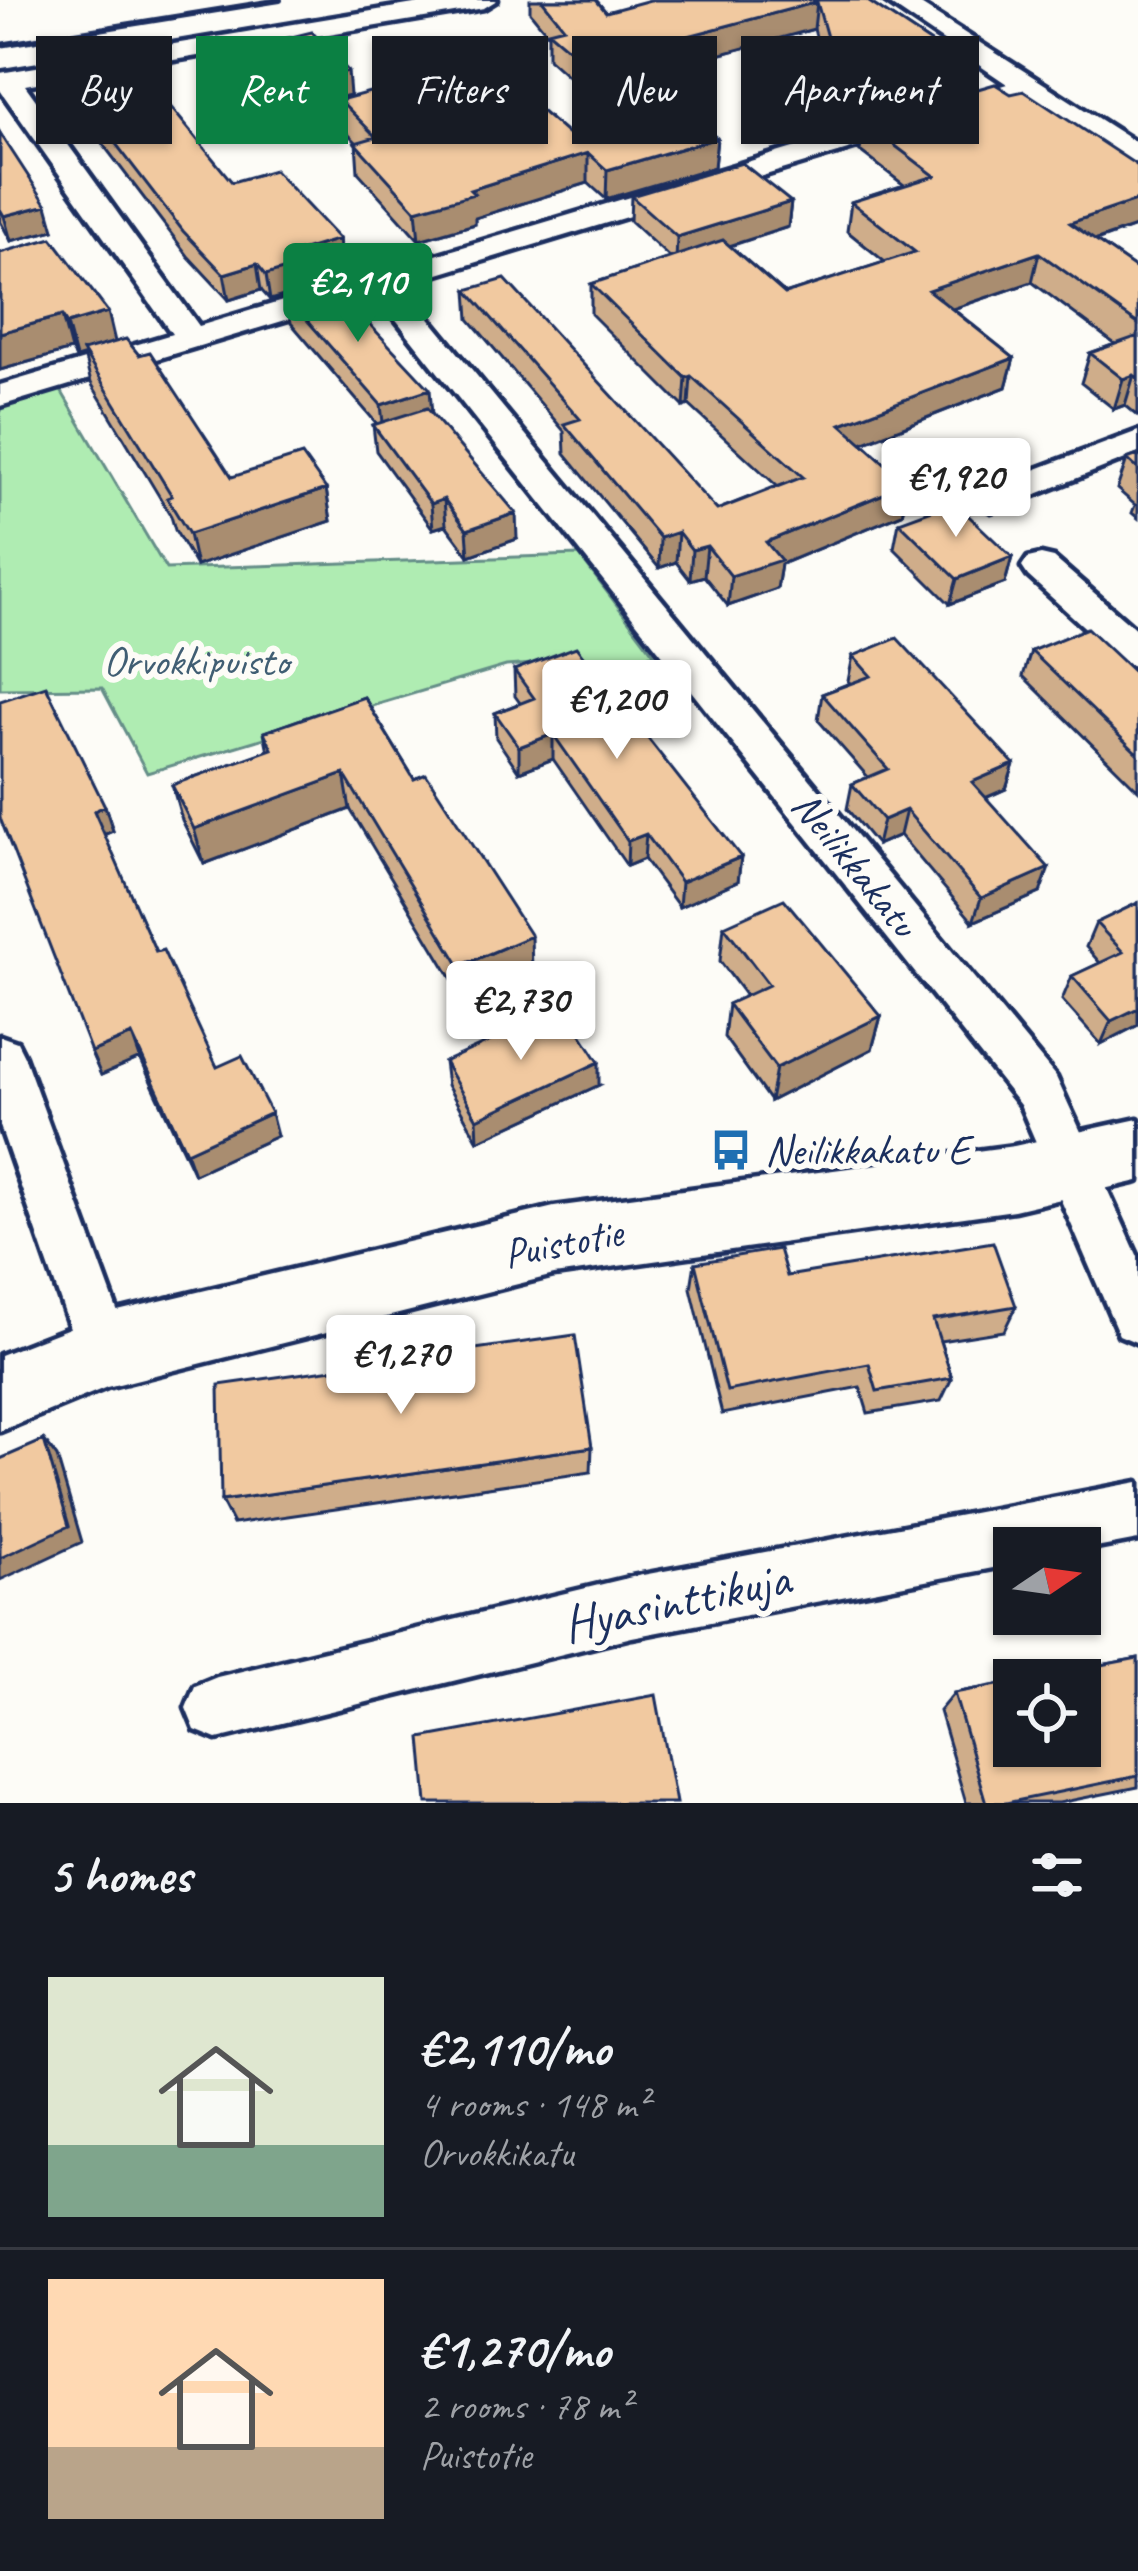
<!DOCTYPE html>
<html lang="en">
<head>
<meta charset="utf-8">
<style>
	:root { --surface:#171b24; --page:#242831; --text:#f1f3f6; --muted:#9ea1a6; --line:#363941; --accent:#0b8043 }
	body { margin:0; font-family:Caveat,sans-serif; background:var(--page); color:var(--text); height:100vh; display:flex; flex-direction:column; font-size:45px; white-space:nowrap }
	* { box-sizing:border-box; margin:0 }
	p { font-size:39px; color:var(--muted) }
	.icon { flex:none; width:66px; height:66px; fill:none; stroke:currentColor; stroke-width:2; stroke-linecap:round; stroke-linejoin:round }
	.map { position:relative; height:1803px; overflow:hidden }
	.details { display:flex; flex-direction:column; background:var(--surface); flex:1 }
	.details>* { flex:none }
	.top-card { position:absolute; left:36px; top:36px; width:1068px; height:108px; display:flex; gap:24px }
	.needle { width:78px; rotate:77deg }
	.fabs { position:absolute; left:993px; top:1527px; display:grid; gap:24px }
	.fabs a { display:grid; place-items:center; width:108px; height:108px; border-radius:0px; background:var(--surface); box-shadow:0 3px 9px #0004; font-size:60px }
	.price { position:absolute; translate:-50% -102px; padding:0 27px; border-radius:12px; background:#fff; color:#222; font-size:39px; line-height:78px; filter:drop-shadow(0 3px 6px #0008) }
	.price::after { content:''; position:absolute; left:50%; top:72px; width:36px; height:27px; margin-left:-18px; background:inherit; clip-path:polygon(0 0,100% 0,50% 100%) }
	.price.current { background:var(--accent); color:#fff }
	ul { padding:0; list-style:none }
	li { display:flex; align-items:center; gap:36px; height:300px; padding:0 48px }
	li+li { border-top:3px solid var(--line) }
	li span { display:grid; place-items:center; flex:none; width:336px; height:240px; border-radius:0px; color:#555 }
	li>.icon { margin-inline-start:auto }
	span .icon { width:144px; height:144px; fill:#fffc; stroke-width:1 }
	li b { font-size:51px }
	h2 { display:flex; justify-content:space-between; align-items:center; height:144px; padding:0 48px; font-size:51px }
	.tag { padding:0 42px; border-radius:0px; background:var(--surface); box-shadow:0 3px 9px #0004; font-size:42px; line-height:108px }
	.tag.current { background:var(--accent); color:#fff }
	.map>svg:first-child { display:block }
</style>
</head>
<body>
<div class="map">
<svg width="1138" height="1803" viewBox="0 0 1138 1803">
	<rect width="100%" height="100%" fill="#fdfcf7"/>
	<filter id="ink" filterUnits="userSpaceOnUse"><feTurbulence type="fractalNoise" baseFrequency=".00833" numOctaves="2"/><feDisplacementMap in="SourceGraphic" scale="24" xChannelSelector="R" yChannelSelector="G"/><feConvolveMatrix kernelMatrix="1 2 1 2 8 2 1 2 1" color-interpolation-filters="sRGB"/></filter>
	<g filter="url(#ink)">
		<path fill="#afecb2" stroke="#658e88" stroke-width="3" d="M56,382l110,187 413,-14 76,100 -149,11 -359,107 -45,-85 -102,1v-289z"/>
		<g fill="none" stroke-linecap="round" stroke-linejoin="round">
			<g stroke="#1b2f5e" stroke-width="9">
				<path id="street" d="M438,0h59l-13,8 -459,77 174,241 808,-242 -124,-84h30l225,144v22l-112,-70 -624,189 654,792 82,180v86l-19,-8 -99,-230 -645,-812 -375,113v-21l172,-51 -172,-244v-17z
					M1138,431v23l-134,53 -13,4 -18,-12 5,-8z
					M1041,555l13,3 84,73v36l-14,-4 -96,-87 -6,-9 6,-9z
					M0,1036l17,6 7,14 108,295 -8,19 -19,7 -19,-7 -8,-19 -78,-225z
					M1138,1482v58l-58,11 -66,-3v16l-382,73 -415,102 -22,-9 -9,-22 9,-22 22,-9 415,-100z"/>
			</g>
			<g stroke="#1b2f5e" stroke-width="9">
				<path id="secondary" d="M1138,1119v62l-124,29 -460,65 -447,112 -107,44v-76l105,-41 449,-107 460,-61z"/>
			</g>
			<use href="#street" fill="#fdfcf7" fill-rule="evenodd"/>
			<use href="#secondary" fill="#fdfcf7" fill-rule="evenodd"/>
			<path stroke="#1b2f5e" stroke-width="6" d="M0,45l280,-45"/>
		</g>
		<path fill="#cfad8a" stroke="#1b2f5e" stroke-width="3" d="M530,0h66l10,12 260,-12 100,66 -5,27 -126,38 -39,-30 3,-28 25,-7 -10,-37 -229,62 -37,-33v-24l-18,-22z
			M267,43l83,52 -45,11 -35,-39z
			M51,60l86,53 95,69 107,57 3,25 -30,10 2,13 -44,13 -9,-10 -32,10 -41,-44 -92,-121 -8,2 -24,-31z
			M1011,94l127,72v60l-42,15 42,29v146l-13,-11 -11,4 -33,-26 9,-30 25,-9 -83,-62 -79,27 61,49 -8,29 -143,56 45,41 -6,30 -121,50 -4,25 -49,17 -24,-30 -14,4 -14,-18 -17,6 -94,-114 -1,-23 -95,-112 -2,-29 250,220 60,-24 -88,-81 -5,2 -93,-93v-30l79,-26 -40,-37 1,-25 160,6 -3,25 -58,19 55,48 100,-32 -38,-31 4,-29 53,-17 -44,-34 4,-29z
			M340,100l232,38h145l-3,29 -108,32 -18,-16 -113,35v6l-56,16 -61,-68 -2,-30 -13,-13z
			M0,133l54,97 -43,11 -11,-20z
			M0,253l115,89 117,135 94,12 5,32 -135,45 -21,-36 -4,-14 -80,-133 -7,-28 -8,3 -5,-8 -71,20z
			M287,297l144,117 86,125 -48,17 -23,-31 -13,4 -57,-78 -3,-26 4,-1 -86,-101z
			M1138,455v63l-6,-5 3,-8 -18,-16 10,-30z
			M899,522l113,35 -7,26 -55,21 -56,-56z
			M1031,651l107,25v114l-115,-114z
			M853,656l161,108 -8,25 -20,9 54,95 -67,29 -73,-87 -23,10 -30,-36 5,-25 16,-7 -50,-57 4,-26 28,-11 -2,-2z
			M514,670l227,187 -3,24 -59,26 -35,-48 -17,7 -74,-107 -34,13 -23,-34 -1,-25 25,-10 -5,-7z
			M364,697l168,273 -68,29 -114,-190 -146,55 -22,-44 -10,-35 96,-34 -4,-19z
			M105,806l8,25 -9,4 52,117 61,115 60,69 -83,38 -54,-116 -39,17 -10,-23z
			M1138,903v122l-37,19 -39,-44 10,-24 28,-13 -14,-16 10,-24z
			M724,926l157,90 -9,33 -102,52 -46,-64 4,-33 18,-8 -26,-35z
			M444,1062l155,23 -121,56 -31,-56z
			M695,1263l92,13 229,30 -12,25 -64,10 12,37 -11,23 -73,12 -8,-26 -138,27 -31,-126z
			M592,1447l-1,25 -358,52 -12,-23z
			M1138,1658v129l-79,16h-93l-27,-92 15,-18z"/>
		<path fill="#a98d70" stroke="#1b2f5e" stroke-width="3" d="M817,2l-3,27 -229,62 1,-28z
			M966,66l-5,27 -126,38 3,-28z
			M348,71l2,24 -45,11 -3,-24z
			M90,110l6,25 -8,2 -6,-24z
			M717,138l-3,29 -108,32 1,-29z
			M588,153v30l-113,35v6l-56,16 -3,-30 54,-20z
			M1138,200v26l-76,26 8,-29z
			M791,202l-3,25 -112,36 1,-26z
			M47,205l7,25 -43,11 -7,-25z
			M339,239l3,25 -30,10 2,13 -44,13 -4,-25 34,-24z
			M1039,253l-7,29 -109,37 5,-29z
			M257,264l4,26 -32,10 -5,-26z
			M108,312l8,34 -40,12 -9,-34z
			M62,316l9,34 -71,20v-37z
			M1014,358l-8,29 -170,66 5,-29z
			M1134,375l-9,30 -11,4 9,-30z
			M691,376l-2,29 -5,2 2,-29z
			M430,389l2,26 -48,16 -3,-26z
			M908,484l-6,30 -121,50 -4,25 -49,17 3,-30 35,-34z
			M326,489l5,32 -135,45 -7,-32z
			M444,499l2,26 -13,4 -2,-25z
			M516,513l1,26 -48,17 -2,-26z
			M678,532l-2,30 -17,6 1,-30z
			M707,546l-3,30 -14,4 2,-30z
			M1012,557l-7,26 -55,21 7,-25z
			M553,734v25l-34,13v-25z
			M1014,764l-8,25 -42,18 8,-25z
			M344,774l6,35 -146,55 -10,-35z
			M105,806l8,25 -10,4 -9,-24z
			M906,810l-6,25 -23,10 6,-25z
			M646,834l-2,25 -17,7 1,-25z
			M741,857l-3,24 -59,26 2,-25z
			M1049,868l-9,25 -67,29 8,-24z
			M531,936l1,34 -68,29 -4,-33z
			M1138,1008v17l-37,19 10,-23z
			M881,1016l-9,33 -102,52 6,-33z
			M132,1035l8,23 -39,17 -10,-23z
			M599,1062v23l-121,56 -1,-22z
			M271,1113l6,23 -83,38 -8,-22z
			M44,1440l13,17 25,85 -82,38v-22z"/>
		<path fill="#f1c9a0" stroke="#1b2f5e" stroke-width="3" d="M542,0h54l10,12 44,-12h216l100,66 -128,37 -39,-30 35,-11 -17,-60 -231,61 -38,-32 16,-4z
			M312,32l36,39 -46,11 -35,-39z
			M89,54l48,59 32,-8 63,77 42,-12 65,69 -39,12 10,11 -44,13 -9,-11 -33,10 -41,-43 -93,-121 -8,3 -23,-31 8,-2 -16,-20z
			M411,81l39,37 75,-21 47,41 106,-31 39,31 -110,32 -19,-17 -118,37 4,4 -58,16 -61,-67 21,-6 -36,-37z
			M995,84l16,10 13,-3 114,75v34l-68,23 68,47v54l-99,-71 -111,37 86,68 -173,66 67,60 -142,58 15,18 -50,16 -24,-30 -15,4 -14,-18 -18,6 -96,-114 16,-5 -113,-129 38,-11 212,231 86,-33 -112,-101 -5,2 -95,-94 132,-44 62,54 130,-42 -64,-50 84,-26 -71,-54z
			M0,133l47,72 -43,11 -4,-7z
			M742,163l49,39 -114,35 -46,-41z
			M52,238l56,74 -41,12 -5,-8 -62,17v-80z
			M332,284l98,105 -49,16 -94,-108z
			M1138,336v43l-4,-4 -11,4 -33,-26z
			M126,339l13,16 11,-3 82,125 70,-22 24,34 -137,45 -22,-36 5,-2 -89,-145z
			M427,408l89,105 -49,17 -23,-31 -13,5 -58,-79z
			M1138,455v14l-11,-10z
			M954,502l58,55 -55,22 -58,-57z
			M1087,628l51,48v78l-107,-103z
			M897,638l117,126 -42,18 77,86 -68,30 -75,-88 -23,10 -31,-36 36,-15 -66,-75 49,-18 -18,-20z
			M576,647l165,210 -60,25 -35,-48 -18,7 -75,-107 -34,13 -24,-34 39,-15 -20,-28z
			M46,686l59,120 -11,5 62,141 7,-2 54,117 25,-11 29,57 -85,39 -54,-117 -41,17 -91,-234v-117z
			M364,697l50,82 12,-5 105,162 -71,30 -116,-192 -150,55 -22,-44 100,-36 -8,-17z
			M784,899l97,117 -105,52 -48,-64 41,-19 -45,-59z
			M1138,903v105l-27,13 -39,-45 51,-24 -27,-29z
			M564,1008l35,54 -122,57 -33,-57z
			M993,1242l23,64 -83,14 19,58 -75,13 -8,-27 -142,27 -32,-128 84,-14 8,27z
			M575,1335l17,112 -371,54 -2,-116z
			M44,1440l25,86 -69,32v-99z
			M1138,1658v118l-132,27h-20l-32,-110 60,-11v64h66v-66h-57z
			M656,1695l20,108h-249l-6,-65z"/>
	</g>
	<defs>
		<g id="bus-bare" transform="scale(3.24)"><path d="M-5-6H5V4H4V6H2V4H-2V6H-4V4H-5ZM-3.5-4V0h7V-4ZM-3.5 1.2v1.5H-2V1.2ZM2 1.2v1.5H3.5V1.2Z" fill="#1f6fb2" stroke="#fdfcf7" stroke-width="2.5" paint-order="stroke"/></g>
	</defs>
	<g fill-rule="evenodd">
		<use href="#bus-bare" x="731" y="1150"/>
	</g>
	<g text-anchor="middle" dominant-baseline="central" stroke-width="12" stroke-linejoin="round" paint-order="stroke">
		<g font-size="42" fill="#405e73" stroke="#fdfcf7">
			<text x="196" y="661">Orvokkipuisto</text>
		</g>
		<g font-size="42" fill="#1b2f5e" stroke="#fdfcf7">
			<text transform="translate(855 864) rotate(51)">Neilikkakatu</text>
			<text transform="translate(563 1243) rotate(-11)">Puistotie</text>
		</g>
		<g font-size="42" fill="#1b2f5e" stroke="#fdfcf7" text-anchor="start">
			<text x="765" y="1150">Neilikkakatu E</text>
		</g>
		<g font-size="51" fill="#1b2f5e" stroke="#fdfcf7">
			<text transform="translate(676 1601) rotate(-12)">Hyasinttikuja</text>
		</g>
	</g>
</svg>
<div class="fabs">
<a><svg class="needle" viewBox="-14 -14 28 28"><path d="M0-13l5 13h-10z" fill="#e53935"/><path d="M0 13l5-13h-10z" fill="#9ea1a6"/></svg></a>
<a><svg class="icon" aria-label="locate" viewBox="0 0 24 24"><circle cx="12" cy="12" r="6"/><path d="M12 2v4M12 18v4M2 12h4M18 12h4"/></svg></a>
</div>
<b class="price current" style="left:358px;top:345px">€2,110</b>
<b class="price" style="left:956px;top:540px">€1,920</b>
<b class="price" style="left:617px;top:762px">€1,200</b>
<b class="price" style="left:521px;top:1063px">€2,730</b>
<b class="price" style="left:401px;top:1417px">€1,270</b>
<div class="top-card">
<a class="tag">Buy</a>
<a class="tag current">Rent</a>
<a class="tag">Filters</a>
<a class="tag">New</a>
<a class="tag">Apartment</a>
</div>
</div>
<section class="details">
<h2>5 homes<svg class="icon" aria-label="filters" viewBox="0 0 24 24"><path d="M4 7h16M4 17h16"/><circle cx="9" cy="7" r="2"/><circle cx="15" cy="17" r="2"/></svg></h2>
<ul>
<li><span style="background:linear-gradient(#dfe7d0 70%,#7fa58c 0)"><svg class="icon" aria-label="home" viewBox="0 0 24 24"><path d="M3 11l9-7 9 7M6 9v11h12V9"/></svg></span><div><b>€2,110/mo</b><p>4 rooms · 148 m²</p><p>Orvokkikatu</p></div></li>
<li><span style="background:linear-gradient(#ffd9b3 70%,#b9a48a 0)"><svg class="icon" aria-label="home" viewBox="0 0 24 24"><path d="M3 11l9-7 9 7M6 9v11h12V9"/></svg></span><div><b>€1,270/mo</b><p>2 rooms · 78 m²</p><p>Puistotie</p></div></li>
</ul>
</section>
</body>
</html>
